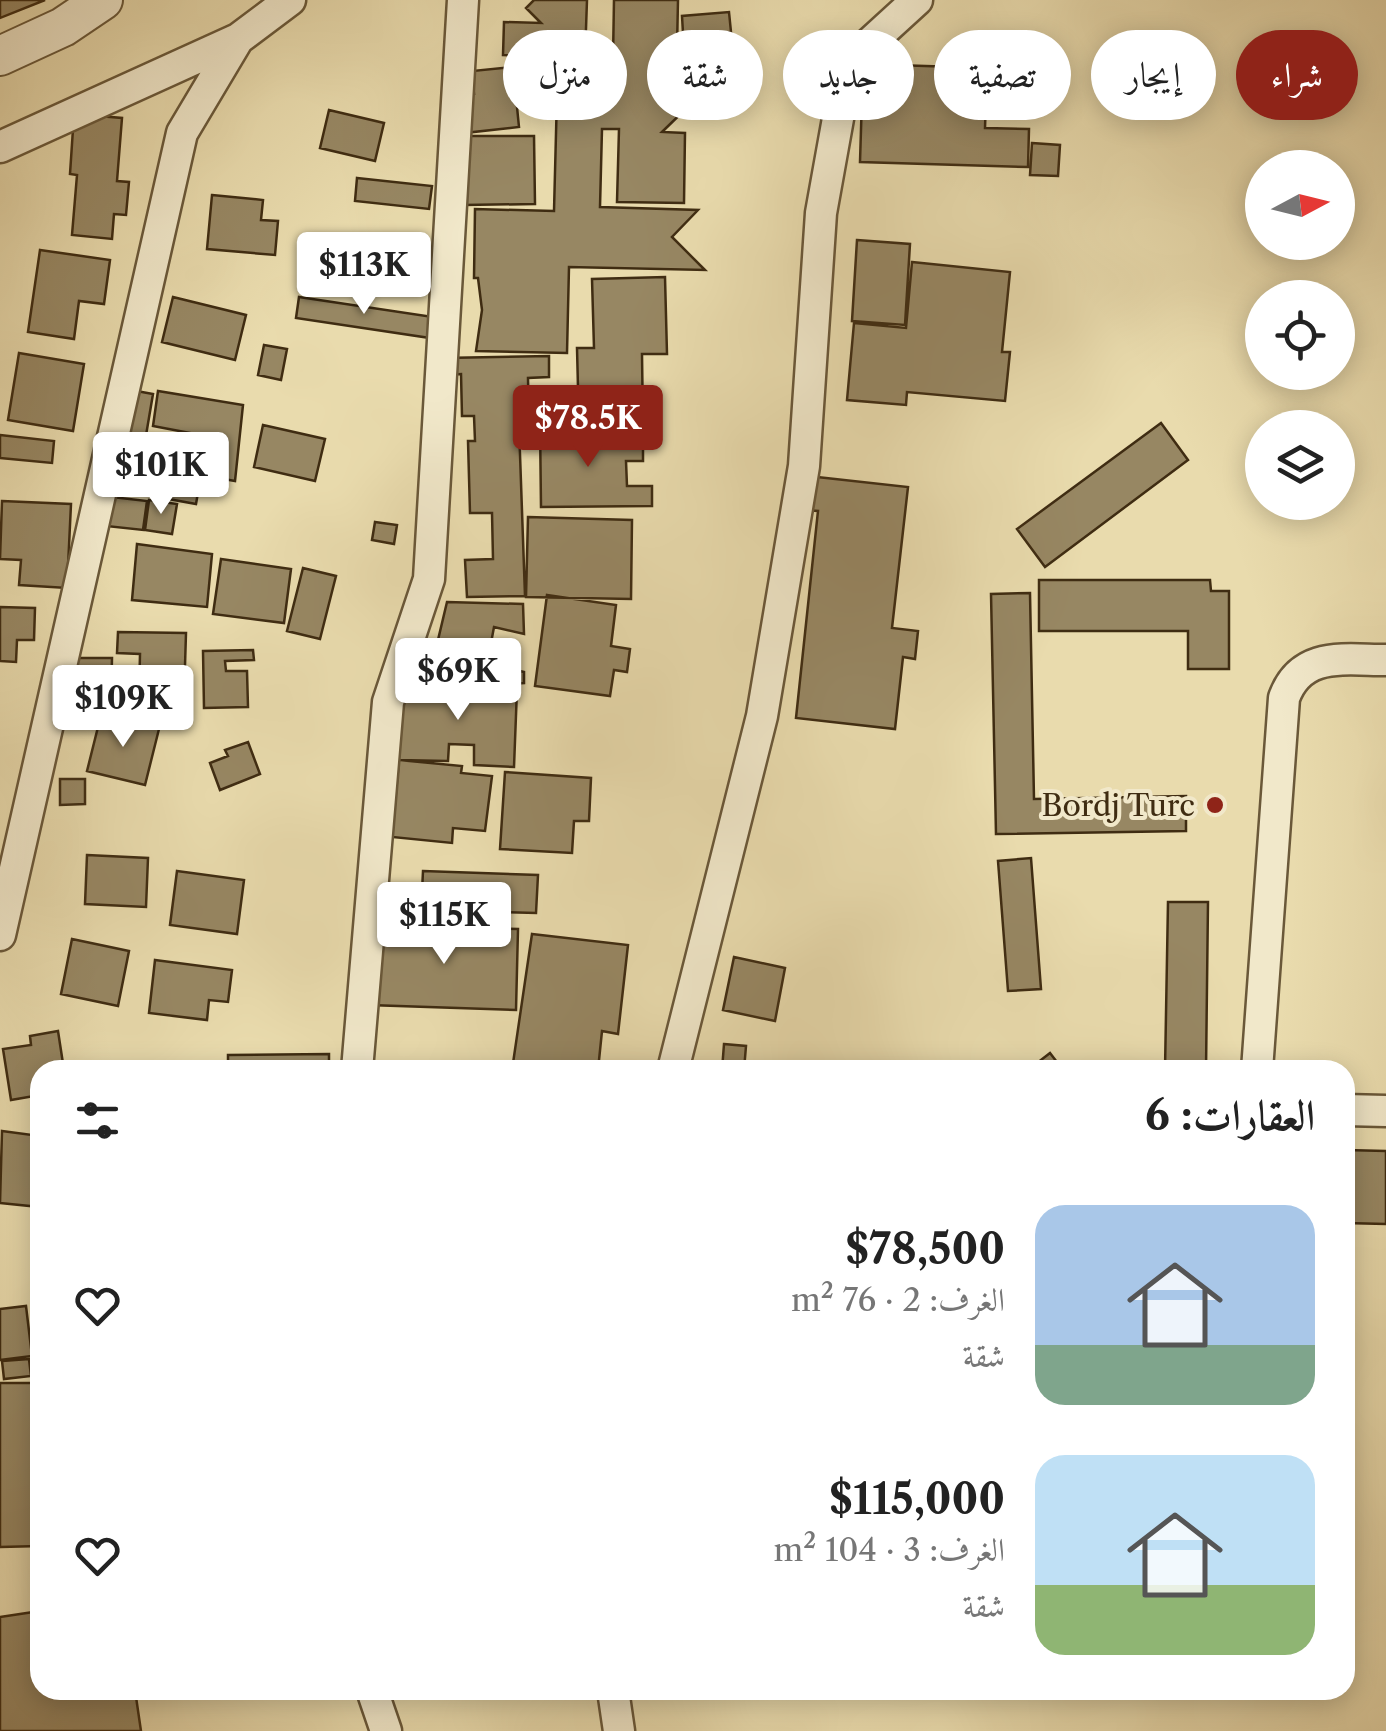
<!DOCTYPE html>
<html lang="ar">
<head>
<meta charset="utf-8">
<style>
	:root { --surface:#fff; --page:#f6f6f6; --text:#222; --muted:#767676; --accent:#8f2418 }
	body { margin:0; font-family:"Libre Caslon Text",Amiri,serif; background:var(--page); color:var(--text); direction:rtl; height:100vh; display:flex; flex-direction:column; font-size:38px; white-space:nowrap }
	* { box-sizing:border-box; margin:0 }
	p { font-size:32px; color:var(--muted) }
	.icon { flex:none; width:55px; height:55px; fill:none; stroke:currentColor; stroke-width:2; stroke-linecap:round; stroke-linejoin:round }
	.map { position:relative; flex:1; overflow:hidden; direction:ltr }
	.panel { position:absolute; left:30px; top:1060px; width:1325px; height:640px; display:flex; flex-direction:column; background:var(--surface); border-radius:30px; box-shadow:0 5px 25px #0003; direction:rtl }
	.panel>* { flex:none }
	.guide { position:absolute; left:30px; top:30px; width:1328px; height:90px; direction:rtl; display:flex; gap:20px }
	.needle { width:65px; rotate:83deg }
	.tools { position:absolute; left:1245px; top:150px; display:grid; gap:20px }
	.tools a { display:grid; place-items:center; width:110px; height:110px; border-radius:50%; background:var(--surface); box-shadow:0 5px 25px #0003; font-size:50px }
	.price { position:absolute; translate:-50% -85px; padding:0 22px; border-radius:10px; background:#fff; color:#222; font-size:32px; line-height:65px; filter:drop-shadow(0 2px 5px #0008) }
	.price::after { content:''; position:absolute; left:50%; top:60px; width:30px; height:22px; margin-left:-15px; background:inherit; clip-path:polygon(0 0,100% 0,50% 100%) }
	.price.on { background:var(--accent); color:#fff }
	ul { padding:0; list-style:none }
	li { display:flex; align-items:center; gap:30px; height:250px; padding:0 40px }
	li span { display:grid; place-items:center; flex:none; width:280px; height:200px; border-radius:30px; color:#555 }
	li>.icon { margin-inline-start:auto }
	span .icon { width:120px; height:120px; fill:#fffc; stroke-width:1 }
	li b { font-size:42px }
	h2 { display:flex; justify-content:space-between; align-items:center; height:120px; padding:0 40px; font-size:42px }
	.tag { padding:0 35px; border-radius:45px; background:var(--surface); box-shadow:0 5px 25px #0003; font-size:35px; line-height:90px }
	.tag.on { background:var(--accent); color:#fff }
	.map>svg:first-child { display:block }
</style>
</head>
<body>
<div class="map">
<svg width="1386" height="1731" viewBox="0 0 1386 1731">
	<rect width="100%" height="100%" fill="#e9dbad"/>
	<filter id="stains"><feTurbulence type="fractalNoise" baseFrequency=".002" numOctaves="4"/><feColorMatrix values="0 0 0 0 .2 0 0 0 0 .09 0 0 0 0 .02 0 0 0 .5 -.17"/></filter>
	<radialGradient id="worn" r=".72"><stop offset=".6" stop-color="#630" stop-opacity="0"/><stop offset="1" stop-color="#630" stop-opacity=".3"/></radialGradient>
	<path fill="#978763" stroke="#3f2c12" stroke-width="2.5" d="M0,0h45l-45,18z
		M534,0h53l-2,57 28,1 1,-58h64l-2,96h23l-37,36 23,1 -1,70 -67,-1 2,-73h-17l-2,78 98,3 -26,27 33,33 -136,-3 -2,86 -91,-2 6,-41 -4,-32h-4l1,-69 79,2 4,-155 -55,-1 1,-33 37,1 -15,-15z
		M729,12l2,20 -48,1 -1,-17z
		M863,64l124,4 -2,60 44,1 -1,38 -168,-5z
		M513,67l6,60 -55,6 -4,-37 14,-2 -2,-23z
		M329,110l55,13 -9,38 -55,-13z
		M74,114l48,4 -5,63 12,1 -3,33 -12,-1 -2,25 -40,-4 5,-60 -7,-1z
		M464,136h70l1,68 -71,1z
		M1032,143l28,2 -2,31 -28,-1z
		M357,178l75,8 -3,23 -74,-8z
		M212,195l51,5 -2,20 17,1 -3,34 -68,-6z
		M857,240l53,4 -5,81 -53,-4z
		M40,250l70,10 -6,44 -25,-3 -5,38 -46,-7z
		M912,262l98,10 -8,80h8l-5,49 -98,-9 -1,13 -59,-5 7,-77 52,5z
		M665,277l2,77h-25l1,72 -64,2 -2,-80h17l-2,-69z
		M173,297l73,18 -11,45 -73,-18z
		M299,297l134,20 -3,21 -134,-20z
		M264,345l23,4 -6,31 -23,-5z
		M19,353l65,11 -11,67 -65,-11z
		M549,356v21l-21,1 1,47 -10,1 6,170 -58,1 -2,-37 28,-1 -1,-46h-22l-2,-72h7l-1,-25h-12l-1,-42 -17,1 -1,-17z
		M131,390l22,4 -11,65 43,7 5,-33 -37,-7 5,-35 85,14 -8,76 -34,-6 -5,29 -83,-15z
		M580,423l1,17h62v21h-17l1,25h25v20l-111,1 -1,-83z
		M1161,423l27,37 -143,107 -28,-38z
		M263,425l62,14 -10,42 -61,-14z
		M0,435l54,6 -2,22 -52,-5z
		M808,476l100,11 -16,141 26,3 -3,28 -12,-2 -8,72 -99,-11 22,-207 -14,-1z
		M112,497l35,4 -4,29 -37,-4z
		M149,500l28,4 -5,30 -27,-4z
		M2,501l69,3 -4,84 -48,-3 2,-25 -21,-1z
		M528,517l104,3 -1,79 -105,-2z
		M375,522l22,3 -3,19 -22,-4z
		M137,544l75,10 -5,53 -75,-7z
		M221,559l70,10 -7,54 -71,-9z
		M303,568l33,8 -16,63 -33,-8z
		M1039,580h171l1,11h18v78h-41v-38h-149z
		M1030,593l4,206 152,-3v35l-190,3 -5,-240z
		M547,595l69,10 -5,41 19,3 -3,23 -13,-2 -4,26 -75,-10z
		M447,602l76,2 1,30 -30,-7 -3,16v21l33,8v11l-33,2 -52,-13 -1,-32z
		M0,607l35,1 -1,32h-17l-1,22 -16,-1z
		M118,632l68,1 -2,65 -45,-2 1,-42 -23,-1z
		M253,650l1,10 -29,1 1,10h21l1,36 -44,1 -1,-57z
		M76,658h36l-1,48h-35z
		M400,685l117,4 -3,78 -40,-2v-20l-25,-1 -1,17 -50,-1z
		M101,715l58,14 -14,56 -58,-14z
		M248,742l12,32 -40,16 -10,-27 18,-7 -3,-6z
		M399,760l63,6 -1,7 31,3 -7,55 -32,-3 -1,15 -60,-6z
		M505,772l86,6 -2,43h-15l-2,32 -72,-4z
		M60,779h25v25l-25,1z
		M87,855l61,3 -2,49 -61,-3z
		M1031,858l10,131 -33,2 -10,-130z
		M177,871l67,9 -7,54 -67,-9z
		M423,871l115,4 -2,38 -69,-2 -1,8 -65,-2 1,-26 20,1z
		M1168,902h40l-2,168h-41z
		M372,924l146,5 -2,81 -147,-5z
		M532,934l96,11 -10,89 -16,-3 -4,39h-86z
		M72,939l57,12 -11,55 -57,-12z
		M734,957l51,11 -10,53 -52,-11z
		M155,960l77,10 -4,32 -19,-2 -2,20 -58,-7z
		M58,1031l6,39h-24v25l-29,5 -8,-51 28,-4 -1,-9z
		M724,1044l22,2 -2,24h-22z
		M1050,1053l13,17h-35z
		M329,1054v16h-101v-15z
		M2,1131l38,5v71l-40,-4z
		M1345,1150l41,1v73l-41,-1z
		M35,1290h5v45z
		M26,1306l6,50 -32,4v-51z
		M29,1359l2,17 -27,3 -2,-18z
		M0,1383h40v163l-40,1z
		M40,1611v79h95l6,41h-141v-114z
		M404,1690h77l-77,7z"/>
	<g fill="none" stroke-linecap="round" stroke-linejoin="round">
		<g stroke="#6a5839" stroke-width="35">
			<path id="minor" d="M0,147l238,-108 52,-39
				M0,935l182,-802 56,-94
				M357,1070l31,-368 41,-123 34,-579
				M673,1070l89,-354 42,-250 17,-253 27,-150 69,-63
				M1257,1070l27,-372c17,-47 60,-38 102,-38
				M1345,1110l41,1
				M372,1690l14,41
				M613,1690l6,41"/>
		</g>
		<g stroke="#6a5839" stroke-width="42">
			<path id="tertiary" d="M0,56l63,-29 40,-27"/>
		</g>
		<use href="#minor" stroke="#f1e8ca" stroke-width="30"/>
		<use href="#tertiary" stroke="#f1e8ca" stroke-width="38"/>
	</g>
	<circle fill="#8f2418" stroke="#f1e8ca" stroke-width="4" cx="1215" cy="805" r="10"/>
	<g text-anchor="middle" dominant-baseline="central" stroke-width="8" stroke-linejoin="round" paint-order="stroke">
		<g font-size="30" fill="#3f2c12" stroke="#f1e8ca" text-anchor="end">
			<text x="1195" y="805">Bordj Turc</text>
		</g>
	</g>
	<rect width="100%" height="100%" filter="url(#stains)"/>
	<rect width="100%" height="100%" fill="url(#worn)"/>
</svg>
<div class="tools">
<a><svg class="needle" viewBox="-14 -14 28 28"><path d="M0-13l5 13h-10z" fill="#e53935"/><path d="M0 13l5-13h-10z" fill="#767676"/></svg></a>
<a><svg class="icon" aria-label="locate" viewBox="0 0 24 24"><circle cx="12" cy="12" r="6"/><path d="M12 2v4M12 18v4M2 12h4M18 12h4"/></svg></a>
<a><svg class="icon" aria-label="layers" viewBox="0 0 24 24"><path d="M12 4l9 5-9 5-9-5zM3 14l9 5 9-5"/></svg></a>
</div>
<b class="price" style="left:364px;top:317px">$113K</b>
<b class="price on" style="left:588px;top:470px">$78.5K</b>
<b class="price" style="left:161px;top:517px">$101K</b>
<b class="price" style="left:458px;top:723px">$69K</b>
<b class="price" style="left:123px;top:750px">$109K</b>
<b class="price" style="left:444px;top:967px">$115K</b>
<div class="guide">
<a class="tag on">شراء</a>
<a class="tag">إيجار</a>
<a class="tag">تصفية</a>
<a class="tag">جديد</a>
<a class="tag">شقة</a>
<a class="tag">منزل</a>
</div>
<section class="panel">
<h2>العقارات: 6<svg class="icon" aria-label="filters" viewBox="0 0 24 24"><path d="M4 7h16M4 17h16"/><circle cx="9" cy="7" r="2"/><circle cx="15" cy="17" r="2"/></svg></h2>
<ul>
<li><span style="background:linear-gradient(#a9c7e8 70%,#7fa58c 0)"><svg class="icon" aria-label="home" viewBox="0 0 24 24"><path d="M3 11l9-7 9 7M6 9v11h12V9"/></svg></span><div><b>$78,500</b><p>الغرف: 2 · 76 m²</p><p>شقة</p></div><svg class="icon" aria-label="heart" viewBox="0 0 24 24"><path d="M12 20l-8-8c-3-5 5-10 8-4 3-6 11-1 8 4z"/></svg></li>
<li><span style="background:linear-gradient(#bfe0f5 65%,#8fb573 0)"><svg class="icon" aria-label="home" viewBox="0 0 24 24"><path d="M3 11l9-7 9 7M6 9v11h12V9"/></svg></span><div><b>$115,000</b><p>الغرف: 3 · 104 m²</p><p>شقة</p></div><svg class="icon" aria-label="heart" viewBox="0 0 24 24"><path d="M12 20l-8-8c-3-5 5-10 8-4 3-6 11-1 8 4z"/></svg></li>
</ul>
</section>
</div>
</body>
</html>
